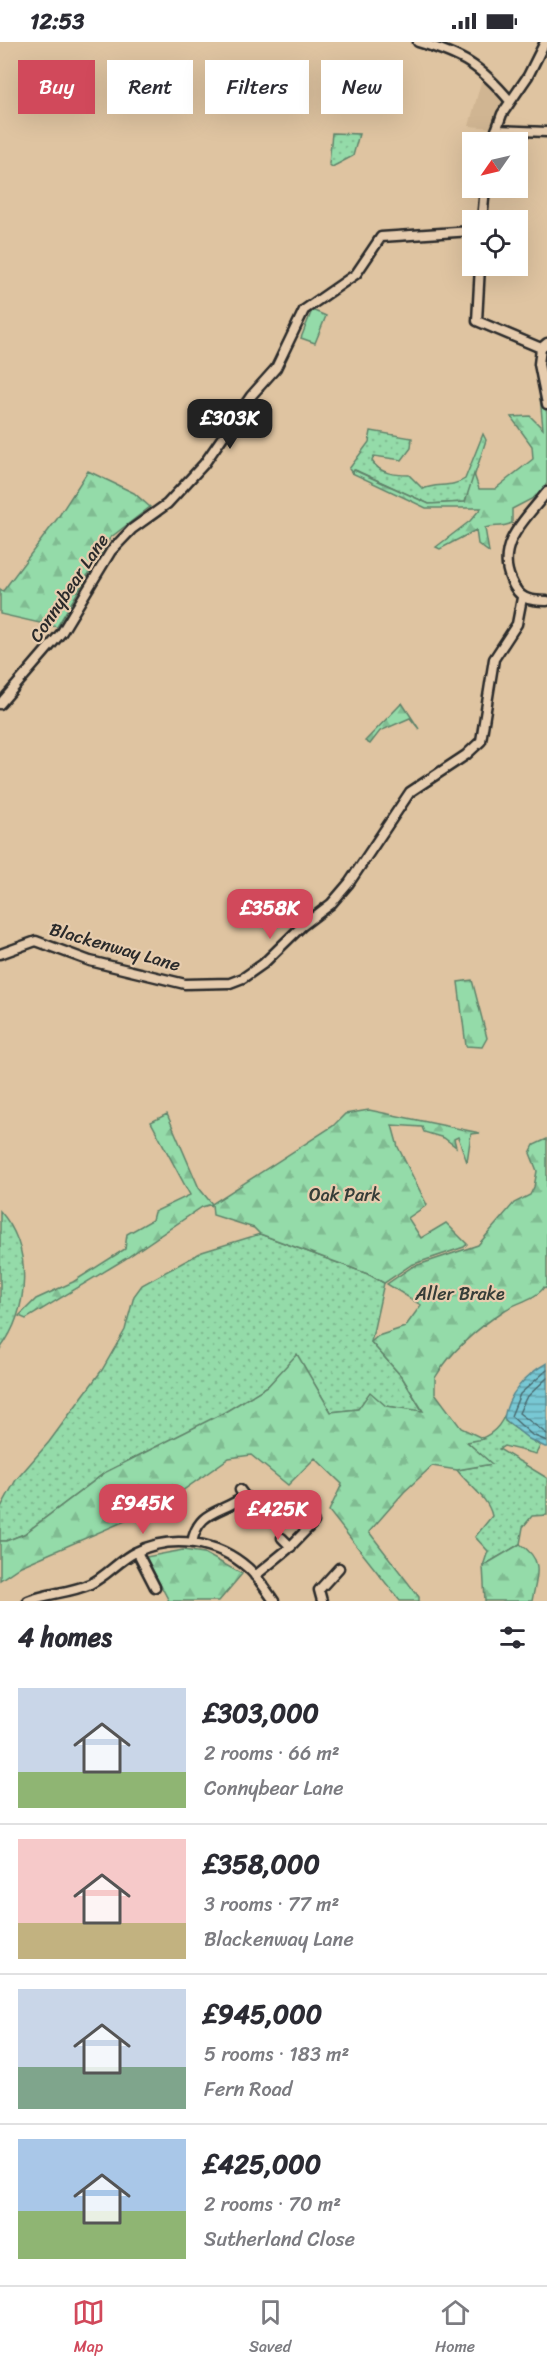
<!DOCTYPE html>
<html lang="en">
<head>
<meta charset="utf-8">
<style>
	:root { --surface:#fff; --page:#f7f7f7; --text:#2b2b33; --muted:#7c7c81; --line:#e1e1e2; --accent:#d1495b }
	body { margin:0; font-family:Sriracha,sans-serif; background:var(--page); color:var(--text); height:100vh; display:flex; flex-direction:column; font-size:22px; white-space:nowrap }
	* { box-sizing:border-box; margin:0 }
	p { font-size:20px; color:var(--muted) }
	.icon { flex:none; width:33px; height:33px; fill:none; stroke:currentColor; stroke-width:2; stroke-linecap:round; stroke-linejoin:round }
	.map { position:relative; height:1559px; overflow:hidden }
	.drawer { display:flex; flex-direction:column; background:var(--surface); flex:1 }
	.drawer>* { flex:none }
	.guide { position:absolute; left:18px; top:18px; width:512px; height:54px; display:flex; gap:12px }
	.needle { width:39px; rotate:236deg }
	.tools { position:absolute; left:462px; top:90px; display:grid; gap:12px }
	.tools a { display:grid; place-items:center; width:66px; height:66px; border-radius:0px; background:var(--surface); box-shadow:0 6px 24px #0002; font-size:30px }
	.price { position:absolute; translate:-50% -51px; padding:0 14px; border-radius:12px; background:var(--accent); color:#fff; font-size:20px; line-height:39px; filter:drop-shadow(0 2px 3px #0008) }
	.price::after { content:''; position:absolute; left:50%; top:36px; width:18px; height:14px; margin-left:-9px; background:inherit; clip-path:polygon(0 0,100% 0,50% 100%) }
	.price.active { background:#222; color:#fff }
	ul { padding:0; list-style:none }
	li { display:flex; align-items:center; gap:18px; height:150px; padding:0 18px }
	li+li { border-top:2px solid var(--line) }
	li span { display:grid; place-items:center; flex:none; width:168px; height:120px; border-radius:0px; color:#555 }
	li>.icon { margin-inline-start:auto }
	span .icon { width:72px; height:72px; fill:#fffc; stroke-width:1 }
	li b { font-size:26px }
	h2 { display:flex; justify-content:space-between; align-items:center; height:72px; padding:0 18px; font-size:26px }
	.pill { padding:0 21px; border-radius:0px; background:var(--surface); box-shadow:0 6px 24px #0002; font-size:21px; line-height:54px }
	.pill.active { background:var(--accent); color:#fff }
	.status { display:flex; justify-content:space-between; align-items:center; height:42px; padding:0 30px; background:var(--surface); direction:ltr }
	.status svg { height:16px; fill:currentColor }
	.tab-bar { display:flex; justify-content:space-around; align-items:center; height:84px; border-top:2px solid var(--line); background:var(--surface); font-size:16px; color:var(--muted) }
	.tab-bar a { display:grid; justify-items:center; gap:3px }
	.tab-bar .active { color:var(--accent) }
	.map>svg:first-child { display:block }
</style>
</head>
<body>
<div class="status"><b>12:53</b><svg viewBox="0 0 49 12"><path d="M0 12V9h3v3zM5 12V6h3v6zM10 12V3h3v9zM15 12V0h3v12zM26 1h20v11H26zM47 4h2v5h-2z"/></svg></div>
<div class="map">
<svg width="547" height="1559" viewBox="0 0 547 1559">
	<defs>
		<pattern id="green-dots" width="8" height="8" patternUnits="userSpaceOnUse" patternTransform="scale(1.5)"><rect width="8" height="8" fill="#94dba9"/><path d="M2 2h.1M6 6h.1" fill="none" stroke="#80bc92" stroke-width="1.8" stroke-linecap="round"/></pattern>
		<pattern id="forest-firs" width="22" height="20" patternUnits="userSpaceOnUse" patternTransform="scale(1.5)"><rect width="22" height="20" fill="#94dba9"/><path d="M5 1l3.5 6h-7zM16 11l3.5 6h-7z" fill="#80bc92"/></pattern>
		<pattern id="water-rules" width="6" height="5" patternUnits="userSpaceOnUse" patternTransform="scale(1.5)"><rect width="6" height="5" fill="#78c8d4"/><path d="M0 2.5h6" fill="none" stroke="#63a3ac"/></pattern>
	</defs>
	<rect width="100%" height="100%" fill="#dfc4a1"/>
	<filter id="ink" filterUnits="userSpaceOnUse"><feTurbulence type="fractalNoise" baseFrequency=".0167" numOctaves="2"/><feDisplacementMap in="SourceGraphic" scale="12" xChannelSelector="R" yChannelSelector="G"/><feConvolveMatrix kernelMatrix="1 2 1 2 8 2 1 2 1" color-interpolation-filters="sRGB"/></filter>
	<g filter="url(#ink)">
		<path fill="#d0b592" d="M483,33l22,24 -13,29 -23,-2z"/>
		<path fill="url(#green-dots)" stroke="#60836a" stroke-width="1.5" d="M332,91l27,1 -6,22 -21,11 -3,-3z
			M371,389l41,7 -1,10 -9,12 -28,-4 -2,5c8,13 23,14 37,14l14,14c13,-6 29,-1 42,-10l18,-45 3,6 -20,62 -37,2 -74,-34 -3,3 -3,-4 20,-27z
			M0,1169c34,38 29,100 0,138z
			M260,1192l108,40 16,9 -13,59 31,35 21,35 -37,-6 -55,6 -34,-57 -29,31 -49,30 -113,56 -82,62 -18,7h-6v-32l16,-29 33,-38 53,-72 23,-40 9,-34 8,-11 60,-33z
			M505,1372v7l35,25 -4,8 -32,-8 -5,3 48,29v37l-15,1 -9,11 -3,17 -37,22 5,-15 -13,-14 17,-21c-4,-19 -23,-30 -35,-46l34,-6 -24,-22c18,-3 31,-10 38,-28z"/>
		<path fill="url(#forest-firs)" stroke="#60836a" stroke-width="1.5" d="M539,343l8,28v70l-6,11 -29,15v14c-10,5 -17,2 -27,5l4,24 -11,-8 -2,-14 -36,19 -4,-2 34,-26 11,-13h-55l-74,-35 2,-3 75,34 36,-2 9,-28 5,15h16l38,-30 -1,-13 -21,-29 19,-1 13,13z
			M88,429l46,22 16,14 -40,31 -53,89 -57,-13v-25l3,2 54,-72z
			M402,661l17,26 -9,-11 -30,13 -10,13 -5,-3z
			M472,938l15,58 -5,9 -16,-1 -8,-64z
			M369,1068l111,23 -9,1 -4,28 -9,-25 -4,2 2,8 -12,-9 -20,-6 -2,-5 -30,-2 6,22 29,58 -19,13 13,20 25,-15 21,21 -3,3 -53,18 -27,18 -16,-9 -108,-40 -6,-6 -41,-13 -1,-11 -10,3 -77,52 -99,60 -7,-3 17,-17 37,-17 52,-33 2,-15 25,-14 2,-8 36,-17 -39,-73 16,-8 32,74 13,16 121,-78 12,-12z
			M547,1097v150l-3,-2c-6,11 -28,16 -39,23 -26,17 -55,42 -70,68v15l26,35 23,11 -17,3 25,22 -35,6 -25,-4 -28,26 -35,40 50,65v4h-19l-71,-90 13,-27 -27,-26 -27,27 -37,-30 -22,3 -67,47 -141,61 -21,14v-39h6l18,-7 82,-62 119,-60 43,-26 29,-32 34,58 27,-3 12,-17 16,14 37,5 -21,-34 -31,-35 7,-6 27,-9 16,-22 -34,-21 25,-17 66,-22 36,-42 16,-8 4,-8 3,-16 -7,-18 4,-8z
			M520,1502c25,17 17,31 12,57h-47l-2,-35z
			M183,1508l21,3 38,21 -23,27h-50l-23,-44z"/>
		<path fill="#94dba9" stroke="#60836a" stroke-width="1.5" d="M312,268l14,6 -11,27 -14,-5z"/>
		<path fill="url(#water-rules)" stroke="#598990" stroke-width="1.5" d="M547,1321v84h-2l-16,-8 -25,-20c3,-24 22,-45 43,-56z"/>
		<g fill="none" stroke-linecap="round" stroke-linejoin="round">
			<path stroke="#4a6a6f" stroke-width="1.5" d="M547,1328l-27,24 -9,22 21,19 15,6
				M547,1336l-21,20 -7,15 28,21"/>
			<g stroke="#2b2b2b" stroke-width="13">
				<path id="minor" d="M418,0c44,13 62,23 92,59
					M496,88l51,2
					M492,100l10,-28 26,-38 17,-34
					M482,178l3,-32
					M480,224l-3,55 64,27
					M547,301l-6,5 -2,16 8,40
					M547,450c-21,27 -52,52 -36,88 8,19 17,21 36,21
					M0,662l62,-72 49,-81 21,-22 35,-25 37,-40 47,-68 25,-28 28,-58 52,-36 25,-37 91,-6
					M0,912l36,-13 54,20 95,23 45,-1 13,-5 20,-14 39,-38 29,-22 18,-21 61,-91 56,-37 15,-14 13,-82 23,-35 5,-26
					M240,1448l9,12
					M282,1496l9,9
					M192,1501c6,-34 29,-29 53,-47
					M137,1510l18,35
					M255,1534l33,-27 26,-27
					M28,1559c20,-8 42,-8 62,-17 17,-8 29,-24 46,-32 36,-18 82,-11 112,16 10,9 18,22 26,33
					M322,1559l-3,-11 20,-22"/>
			</g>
			<use href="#minor" stroke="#e6ccae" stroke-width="8"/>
		</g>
	</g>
	<g text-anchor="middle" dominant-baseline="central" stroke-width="4.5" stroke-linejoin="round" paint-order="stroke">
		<g font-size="18" fill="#2b2b2b" stroke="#e6ccae">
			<text transform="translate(69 546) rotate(-56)">Connybear Lane</text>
			<text transform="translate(115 905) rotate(16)">Blackenway Lane</text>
		</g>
		<g font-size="18" fill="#363d38" stroke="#e6ccae">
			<text x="345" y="1153">Oak Park</text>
			<text x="460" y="1252">Aller Brake</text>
		</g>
	</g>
</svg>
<div class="tools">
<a><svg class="needle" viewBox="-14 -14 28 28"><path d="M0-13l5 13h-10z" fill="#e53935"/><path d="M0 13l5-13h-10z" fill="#7c7c81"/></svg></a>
<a><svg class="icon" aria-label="locate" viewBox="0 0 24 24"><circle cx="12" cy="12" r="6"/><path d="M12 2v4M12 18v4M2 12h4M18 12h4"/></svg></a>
</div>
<b class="price active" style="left:230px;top:408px">£303K</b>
<b class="price" style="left:270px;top:898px">£358K</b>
<b class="price" style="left:143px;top:1493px">£945K</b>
<b class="price" style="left:278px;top:1499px">£425K</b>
<div class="guide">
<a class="pill active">Buy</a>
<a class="pill">Rent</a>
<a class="pill">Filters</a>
<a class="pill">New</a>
</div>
</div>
<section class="drawer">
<h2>4 homes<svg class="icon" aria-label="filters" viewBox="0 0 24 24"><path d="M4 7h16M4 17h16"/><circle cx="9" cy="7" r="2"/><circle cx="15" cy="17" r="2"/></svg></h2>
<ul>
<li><span style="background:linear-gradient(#c9d6e8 70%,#8fb573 0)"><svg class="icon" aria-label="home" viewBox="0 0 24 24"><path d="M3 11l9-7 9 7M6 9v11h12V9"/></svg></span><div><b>£303,000</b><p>2 rooms · 66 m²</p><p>Connybear Lane</p></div></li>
<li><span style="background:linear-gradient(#f6c9c9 70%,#c2b280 0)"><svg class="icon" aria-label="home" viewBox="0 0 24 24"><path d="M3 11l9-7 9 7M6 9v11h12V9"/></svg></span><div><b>£358,000</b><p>3 rooms · 77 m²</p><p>Blackenway Lane</p></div></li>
<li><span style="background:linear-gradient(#c9d6e8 65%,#7fa58c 0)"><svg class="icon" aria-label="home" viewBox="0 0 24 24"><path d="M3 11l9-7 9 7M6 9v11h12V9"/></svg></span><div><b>£945,000</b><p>5 rooms · 183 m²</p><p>Fern Road</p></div></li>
<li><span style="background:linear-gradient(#a9c7e8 60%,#8fb573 0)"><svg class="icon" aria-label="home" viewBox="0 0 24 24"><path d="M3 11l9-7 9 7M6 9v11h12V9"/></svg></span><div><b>£425,000</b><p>2 rooms · 70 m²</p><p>Sutherland Close</p></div></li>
</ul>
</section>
<nav class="tab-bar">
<a class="active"><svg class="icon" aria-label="map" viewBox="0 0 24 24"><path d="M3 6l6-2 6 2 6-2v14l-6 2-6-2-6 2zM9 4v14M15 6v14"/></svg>Map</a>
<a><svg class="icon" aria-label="saved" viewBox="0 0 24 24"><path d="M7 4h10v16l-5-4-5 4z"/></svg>Saved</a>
<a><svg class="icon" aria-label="home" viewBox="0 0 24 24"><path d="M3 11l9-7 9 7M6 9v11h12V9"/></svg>Home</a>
</nav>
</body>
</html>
